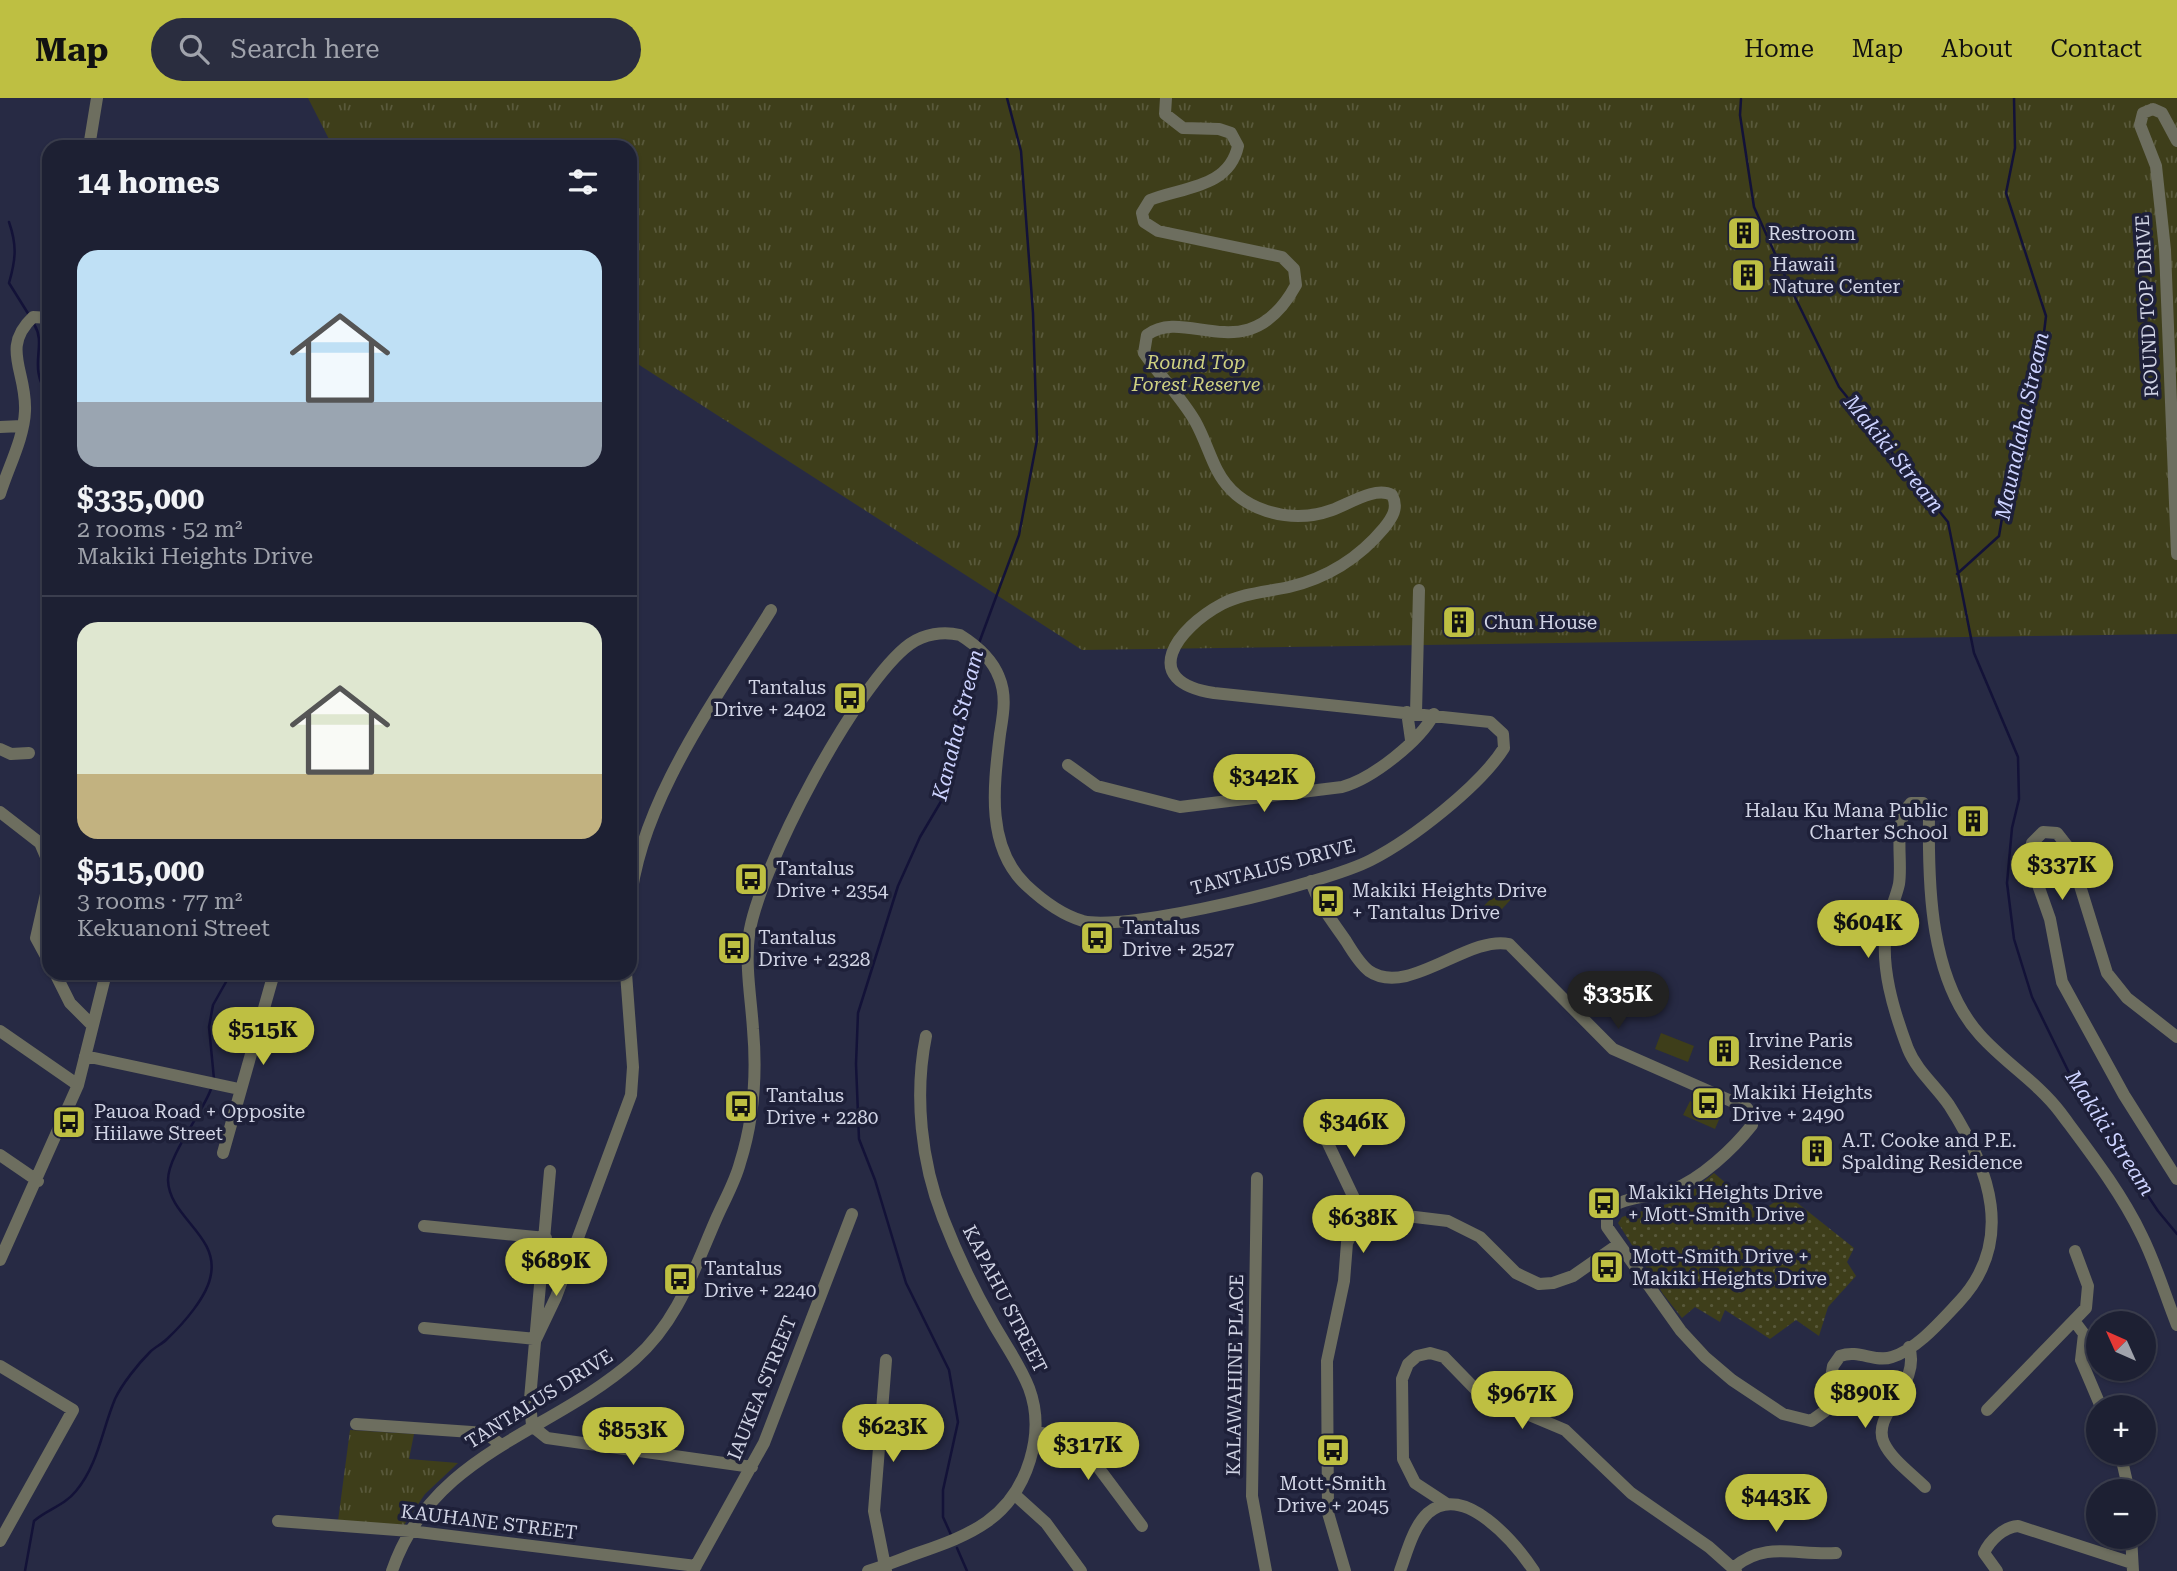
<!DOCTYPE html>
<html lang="en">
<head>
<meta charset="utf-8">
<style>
	:root { --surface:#1d2033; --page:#2a2d3f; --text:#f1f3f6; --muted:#a0a3ac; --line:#3b3e4e; --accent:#bebf42 }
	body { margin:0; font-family:"Roboto Serif",serif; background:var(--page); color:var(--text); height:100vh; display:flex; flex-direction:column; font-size:26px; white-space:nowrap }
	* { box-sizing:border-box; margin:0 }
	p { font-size:23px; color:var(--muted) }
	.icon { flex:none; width:38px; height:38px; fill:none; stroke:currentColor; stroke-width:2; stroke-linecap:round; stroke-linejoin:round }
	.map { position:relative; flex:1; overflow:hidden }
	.sheet { position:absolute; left:42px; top:42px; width:595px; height:840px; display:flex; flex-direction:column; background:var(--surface); border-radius:21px; box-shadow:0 2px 5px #0004,0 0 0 2px var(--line) }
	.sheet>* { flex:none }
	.needle { width:46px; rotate:315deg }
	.fabs { position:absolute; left:2086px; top:1213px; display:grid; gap:14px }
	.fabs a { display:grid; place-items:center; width:70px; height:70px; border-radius:50%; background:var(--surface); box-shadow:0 2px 5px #0004,0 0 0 2px var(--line); font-size:35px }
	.price { position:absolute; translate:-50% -60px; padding:0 16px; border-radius:24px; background:var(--accent); color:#111; font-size:23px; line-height:46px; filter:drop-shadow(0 2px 4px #0008) }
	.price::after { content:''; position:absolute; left:50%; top:42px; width:21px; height:16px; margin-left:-10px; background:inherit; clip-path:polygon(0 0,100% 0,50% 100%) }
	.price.active { background:#222; color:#fff }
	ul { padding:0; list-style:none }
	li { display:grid; align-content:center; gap:14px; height:371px; padding:0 35px }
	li+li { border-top:2px solid var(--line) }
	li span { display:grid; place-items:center; height:217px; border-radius:21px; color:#555 }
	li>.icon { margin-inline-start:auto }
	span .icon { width:126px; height:126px; fill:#fffc; stroke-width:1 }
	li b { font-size:30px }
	h2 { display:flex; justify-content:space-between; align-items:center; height:84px; padding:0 35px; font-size:30px }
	header { display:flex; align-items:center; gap:42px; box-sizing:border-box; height:98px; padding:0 35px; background:var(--accent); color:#111 }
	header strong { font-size:33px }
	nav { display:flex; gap:38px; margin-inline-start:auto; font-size:24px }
	.search { width:490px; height:63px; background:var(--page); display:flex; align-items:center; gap:18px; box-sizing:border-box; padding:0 24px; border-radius:38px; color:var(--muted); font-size:26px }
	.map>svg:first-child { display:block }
</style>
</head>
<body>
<header>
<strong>Map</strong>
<div class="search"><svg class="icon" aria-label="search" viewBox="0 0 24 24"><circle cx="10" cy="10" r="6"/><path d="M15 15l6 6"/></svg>Search here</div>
<nav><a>Home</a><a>Map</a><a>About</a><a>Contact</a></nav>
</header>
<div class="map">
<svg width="2177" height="1473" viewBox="0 0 2177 1473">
	<defs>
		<pattern id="grass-dots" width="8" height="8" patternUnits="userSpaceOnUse" patternTransform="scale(1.75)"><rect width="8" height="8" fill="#3e3e1a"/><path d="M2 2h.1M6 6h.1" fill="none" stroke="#59593b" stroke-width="1.8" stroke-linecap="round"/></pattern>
		<pattern id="park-tufts" width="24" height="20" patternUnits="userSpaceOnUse" patternTransform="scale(1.75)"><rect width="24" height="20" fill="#3e3e1a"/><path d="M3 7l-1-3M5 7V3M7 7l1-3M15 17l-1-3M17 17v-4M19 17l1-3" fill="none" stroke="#59593b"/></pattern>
	</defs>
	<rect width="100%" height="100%" fill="#272a44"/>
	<path fill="url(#grass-dots)" d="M1714,1075l46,39 26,-18 68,54 -7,14 9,14 -28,31 -9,29 -23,-16 -26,19 -45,-29 -5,12 -25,-15 -13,11 -19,-24 -45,-71 4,-6 59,-17z"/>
	<path fill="url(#park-tufts)" d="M308,0h1869v536l-1095,16 -452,-291v-212h-297z
		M350,1332l64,4 -5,25 49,4 -33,31 -21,31 -66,-4z"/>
	<path fill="#3e3e1a" d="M1503,788l11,10 -23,25 -11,-11z
		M1661,935l33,13 -6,16 -33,-13z
		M1690,1003l31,14 -6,14 -32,-14z"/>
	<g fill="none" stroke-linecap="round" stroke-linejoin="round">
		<path stroke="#131238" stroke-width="2.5" d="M1741,1l-1,16 14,92 35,78 50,102 109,135 26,131 44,104 1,42 -7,29 -5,55 7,56 18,58 46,94 80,120 19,23
			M9,124c8,23 7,37 0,61l20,32
			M34,226c14,23 -8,40 15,74
			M1957,476l42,-38 15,-89 17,-43 9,-38 6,-50 -40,-123 9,-45 -1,-50
			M979,545l40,-108 18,-95 -4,-127 -12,-162 -14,-53
			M214,981l-5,-52 4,-22 18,-32
			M952,1439l-9,-20v-27l15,-68 -9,-52 -43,-87 -31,-103 -16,-41 -3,-75 2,-51 40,-127 22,-49 26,-44 21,-120 8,-20
			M957,1450l10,23
			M25,1473l9,-50c14,-12 30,-15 42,-30 22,-26 26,-61 39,-92 7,-15 23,-35 35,-47 5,-5 12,-8 17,-13 16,-15 41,-43 44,-65 7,-39 -42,-57 -43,-94 0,-25 34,-66 43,-91"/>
		<path stroke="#6d6e5f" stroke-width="12" d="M2177,43l-15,-28 -9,-4 -10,4 -3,12 16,41 9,84 12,304
			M89,49l8,-49
			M0,329l22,-1
			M0,396c8,-26 24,-56 25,-83 2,-40 -25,-63 8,-94l16,1
			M1407,614l4,28
			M1416,615l3,-123
			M0,651l11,5 18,-1
			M1068,667l29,21 83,21 162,-20c30,-8 78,-46 92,-73
			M0,714l40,31 9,21
			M49,783l-13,57 13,24
			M1311,783c7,23 22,41 35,60 6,10 14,23 23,30 39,27 99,-36 140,-27l104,105 134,59 6,9 -1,8c-19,24 -51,54 -80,65 -19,8 -51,5 -65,22v15l74,104 24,26 27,23 51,34 28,7 14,-10 8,-45 7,-10c19,-7 35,7 52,1 25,-8 48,-35 66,-54 58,-61 32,-134 -9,-198 -13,-19 -32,-34 -41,-56 -14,-37 -29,-84 -21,-124 2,-14 9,-27 12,-41 4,-25 -7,-62 12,-81h12l6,14c-1,70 1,163 51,218 25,28 57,47 80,77 29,39 61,80 82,124 14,28 23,59 35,89
			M630,808c8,-102 88,-210 141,-296
			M55,875l15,30 21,21
			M0,933l78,54
			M2177,939l-50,-39 -20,-25 -39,-126 -11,-14 -14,-1 -11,11 -1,22 19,54 12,63 62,113 53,84
			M85,958l154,33
			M1314,1016l50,105
			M223,1055l51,-180
			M0,1057l38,26
			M550,1073l-20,228 2,27 15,12 205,29
			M1257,1080l-5,318 14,75
			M424,1128l122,12
			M0,1162l78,-175 28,-112
			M2075,1224l9,12 -3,26 20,47
			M424,1230l112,11 20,-42 75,-202 2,-28 -7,-94
			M1909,1249c13,39 -39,67 -25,96 8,17 28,31 41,44
			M0,1268l73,44 -73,131
			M1987,1312l99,-102 2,-22 -13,-35
			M356,1326l130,9 15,12
			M1036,1334l32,6 21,17 53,71
			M2120,1354l9,39
			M1014,1396l32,29 35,48
			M1447,1406l-32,-21 -12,-24 -1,-80 6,-15 9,-8 13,-3 14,4 36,37 85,36 66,63 78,54 27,24
			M278,1423l132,10 286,35
			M2131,1438l2,35
			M1733,1470c33,-28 64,-12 103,-15
			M392,1473c41,-120 159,-137 243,-212 44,-39 59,-90 82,-142 8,-18 18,-35 23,-54 14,-44 17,-88 13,-134 -2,-31 -8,-63 -4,-94 9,-65 108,-253 161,-291 14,-10 33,-13 50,-9 16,10 32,24 39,42 8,19 4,38 1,57 -6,50 -15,112 26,151 16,15 36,30 57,36 45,11 244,-38 288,-61 41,-21 109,-74 133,-112l-1,-14 -13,-12 -276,-29c-77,-12 -37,-65 8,-89 21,-11 44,-12 67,-17 38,-9 70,-29 95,-59 8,-10 15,-20 8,-33 -17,-9 -43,9 -60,15 -42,15 -94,1 -115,-40 -8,-16 -13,-33 -22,-49 -14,-24 -35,-45 -51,-68l3,-18c40,-30 101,38 149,-50l-2,-16 -12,-12 -124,-26 -14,-9 -2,-9 8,-13c33,-13 79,-12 88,-54l-7,-13 -12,-4 -36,-1 -18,-14 1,-16
			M693,1473l71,-128 88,-229
			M868,1473c17,-5 33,-12 50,-18 52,-18 94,-34 112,-93 7,-23 8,-48 -1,-72 -9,-23 -24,-44 -36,-65 -19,-33 -36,-69 -50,-105 -22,-56 -29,-123 -17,-182
			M886,1473l-12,-60 12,-151
			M1345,1473l-17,-58 -1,-152 17,-80 3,-38 8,-16 15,-11 12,-3 66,8 32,16 36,36 23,11 14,-1 20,-7 46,-32
			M1400,1473c7,-19 13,-44 28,-58 36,-32 88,31 106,58
			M1997,1473l-13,-18c6,-13 20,-26 34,-27l114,37"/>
	</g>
	<defs>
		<g id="building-square" transform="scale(1.75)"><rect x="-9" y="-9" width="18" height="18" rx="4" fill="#bebf42" stroke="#1e2039"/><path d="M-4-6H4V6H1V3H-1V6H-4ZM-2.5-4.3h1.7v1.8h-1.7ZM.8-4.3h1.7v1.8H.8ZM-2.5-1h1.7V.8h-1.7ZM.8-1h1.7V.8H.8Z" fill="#111"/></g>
		<g id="bus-square" transform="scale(1.75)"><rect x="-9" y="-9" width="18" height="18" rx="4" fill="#bebf42" stroke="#1e2039"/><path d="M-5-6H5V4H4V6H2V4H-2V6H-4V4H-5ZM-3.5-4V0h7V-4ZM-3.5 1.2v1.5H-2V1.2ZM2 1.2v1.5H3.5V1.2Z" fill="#111"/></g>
	</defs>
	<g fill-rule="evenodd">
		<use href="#building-square" x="1744" y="135"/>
		<use href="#building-square" x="1748" y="177"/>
		<use href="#building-square" x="1459" y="524"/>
		<use href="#bus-square" x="850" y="600"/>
		<use href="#building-square" x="1973" y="723"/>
		<use href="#bus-square" x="751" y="781"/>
		<use href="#bus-square" x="1328" y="803"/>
		<use href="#bus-square" x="1097" y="840"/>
		<use href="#bus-square" x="734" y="850"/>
		<use href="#building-square" x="1724" y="953"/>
		<use href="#bus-square" x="1708" y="1005"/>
		<use href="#bus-square" x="741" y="1008"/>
		<use href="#bus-square" x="69" y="1024"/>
		<use href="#building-square" x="1817" y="1053"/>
		<use href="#bus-square" x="1604" y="1105"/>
		<use href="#bus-square" x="1607" y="1169"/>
		<use href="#bus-square" x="680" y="1181"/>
		<use href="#bus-square" x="1333" y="1352"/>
	</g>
	<g text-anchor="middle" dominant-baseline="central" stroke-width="7" stroke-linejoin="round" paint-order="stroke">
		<g font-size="19" fill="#d1d4e5" stroke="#1e2039" text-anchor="start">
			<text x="1768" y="135">Restroom</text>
			<text x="1772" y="166">Hawaii<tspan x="1772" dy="22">Nature Center</tspan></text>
			<text x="1484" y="524">Chun House</text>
			<text x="826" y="589" text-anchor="end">Tantalus<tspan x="826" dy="22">Drive + 2402</tspan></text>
			<text x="1948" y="712" text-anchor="end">Halau Ku Mana Public<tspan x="1948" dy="22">Charter School</tspan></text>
			<text x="776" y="770">Tantalus<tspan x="776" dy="22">Drive + 2354</tspan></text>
			<text x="1352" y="792">Makiki Heights Drive<tspan x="1352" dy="22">+ Tantalus Drive</tspan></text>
			<text x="1122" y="829">Tantalus<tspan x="1122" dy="22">Drive + 2527</tspan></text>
			<text x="758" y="839">Tantalus<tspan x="758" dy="22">Drive + 2328</tspan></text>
			<text x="1748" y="942">Irvine Paris<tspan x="1748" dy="22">Residence</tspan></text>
			<text x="1732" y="994">Makiki Heights<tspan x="1732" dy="22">Drive + 2490</tspan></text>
			<text x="766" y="997">Tantalus<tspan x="766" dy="22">Drive + 2280</tspan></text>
			<text x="94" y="1013">Pauoa Road + Opposite<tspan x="94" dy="22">Hiilawe Street</tspan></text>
			<text x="1842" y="1042">A.T. Cooke and P.E.<tspan x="1842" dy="22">Spalding Residence</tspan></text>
			<text x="1628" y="1094">Makiki Heights Drive<tspan x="1628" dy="22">+ Mott-Smith Drive</tspan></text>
			<text x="1632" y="1158">Mott-Smith Drive +<tspan x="1632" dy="22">Makiki Heights Drive</tspan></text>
			<text x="704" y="1170">Tantalus<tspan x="704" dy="22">Drive + 2240</tspan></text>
			<text x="1333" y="1385" text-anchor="middle">Mott-Smith<tspan x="1333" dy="22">Drive + 2045</tspan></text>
		</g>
		<g font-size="19" fill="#d1d4e5" stroke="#1e2039">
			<text transform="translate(2147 208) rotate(-93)">ROUND TOP DRIVE</text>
			<text transform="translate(1273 769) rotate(-15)">TANTALUS DRIVE</text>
			<text transform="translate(1005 1201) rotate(63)">KAPAHU STREET</text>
			<text transform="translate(1235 1277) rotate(-89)">KALAWAHINE PLACE</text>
			<text transform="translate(762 1290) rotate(-68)">IAUKEA STREET</text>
			<text transform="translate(539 1301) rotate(-32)">TANTALUS DRIVE</text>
			<text transform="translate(489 1424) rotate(7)">KAUHANE STREET</text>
		</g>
		<g font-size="19" font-style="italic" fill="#cfd181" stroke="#1e2039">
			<text x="1196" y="264">Round Top<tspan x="1196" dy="22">Forest Reserve</tspan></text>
		</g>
		<g font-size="21" font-style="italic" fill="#cdd3ff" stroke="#1e2039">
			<text transform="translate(2022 328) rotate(-78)">Maunalaha Stream</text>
			<text transform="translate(1894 356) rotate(51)">Makiki Stream</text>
			<text transform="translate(958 627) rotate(-76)">Kanaha Stream</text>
			<text transform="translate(2110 1035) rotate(57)">Makiki Stream</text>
		</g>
	</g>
</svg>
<div class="fabs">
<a><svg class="needle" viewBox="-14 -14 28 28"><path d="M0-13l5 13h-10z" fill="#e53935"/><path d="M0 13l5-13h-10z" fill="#a0a3ac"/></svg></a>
<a>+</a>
<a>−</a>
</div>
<b class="price" style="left:1264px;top:716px">$342K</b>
<b class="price" style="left:2062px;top:804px">$337K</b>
<b class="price" style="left:1868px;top:862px">$604K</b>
<b class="price active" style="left:1618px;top:933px">$335K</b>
<b class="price" style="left:263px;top:969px">$515K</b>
<b class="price" style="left:1354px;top:1061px">$346K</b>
<b class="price" style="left:1363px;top:1157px">$638K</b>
<b class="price" style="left:556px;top:1200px">$689K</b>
<b class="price" style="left:1865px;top:1332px">$890K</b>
<b class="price" style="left:1522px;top:1333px">$967K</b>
<b class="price" style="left:893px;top:1366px">$623K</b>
<b class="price" style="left:633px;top:1369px">$853K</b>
<b class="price" style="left:1088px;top:1384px">$317K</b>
<b class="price" style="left:1776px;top:1436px">$443K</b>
<section class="sheet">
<h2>14 homes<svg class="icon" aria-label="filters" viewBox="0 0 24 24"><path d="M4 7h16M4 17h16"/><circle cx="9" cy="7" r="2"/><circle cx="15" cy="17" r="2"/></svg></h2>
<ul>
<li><span style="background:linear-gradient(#bfe0f5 70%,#9aa5b1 0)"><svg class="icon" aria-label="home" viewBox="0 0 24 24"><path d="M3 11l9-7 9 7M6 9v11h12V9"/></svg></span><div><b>$335,000</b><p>2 rooms · 52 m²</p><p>Makiki Heights Drive</p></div></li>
<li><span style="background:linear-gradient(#dfe7d0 70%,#c2b280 0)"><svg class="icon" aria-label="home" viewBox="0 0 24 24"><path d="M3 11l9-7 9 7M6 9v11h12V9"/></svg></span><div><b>$515,000</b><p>3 rooms · 77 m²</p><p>Kekuanoni Street</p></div></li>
</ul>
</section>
</div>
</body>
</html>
